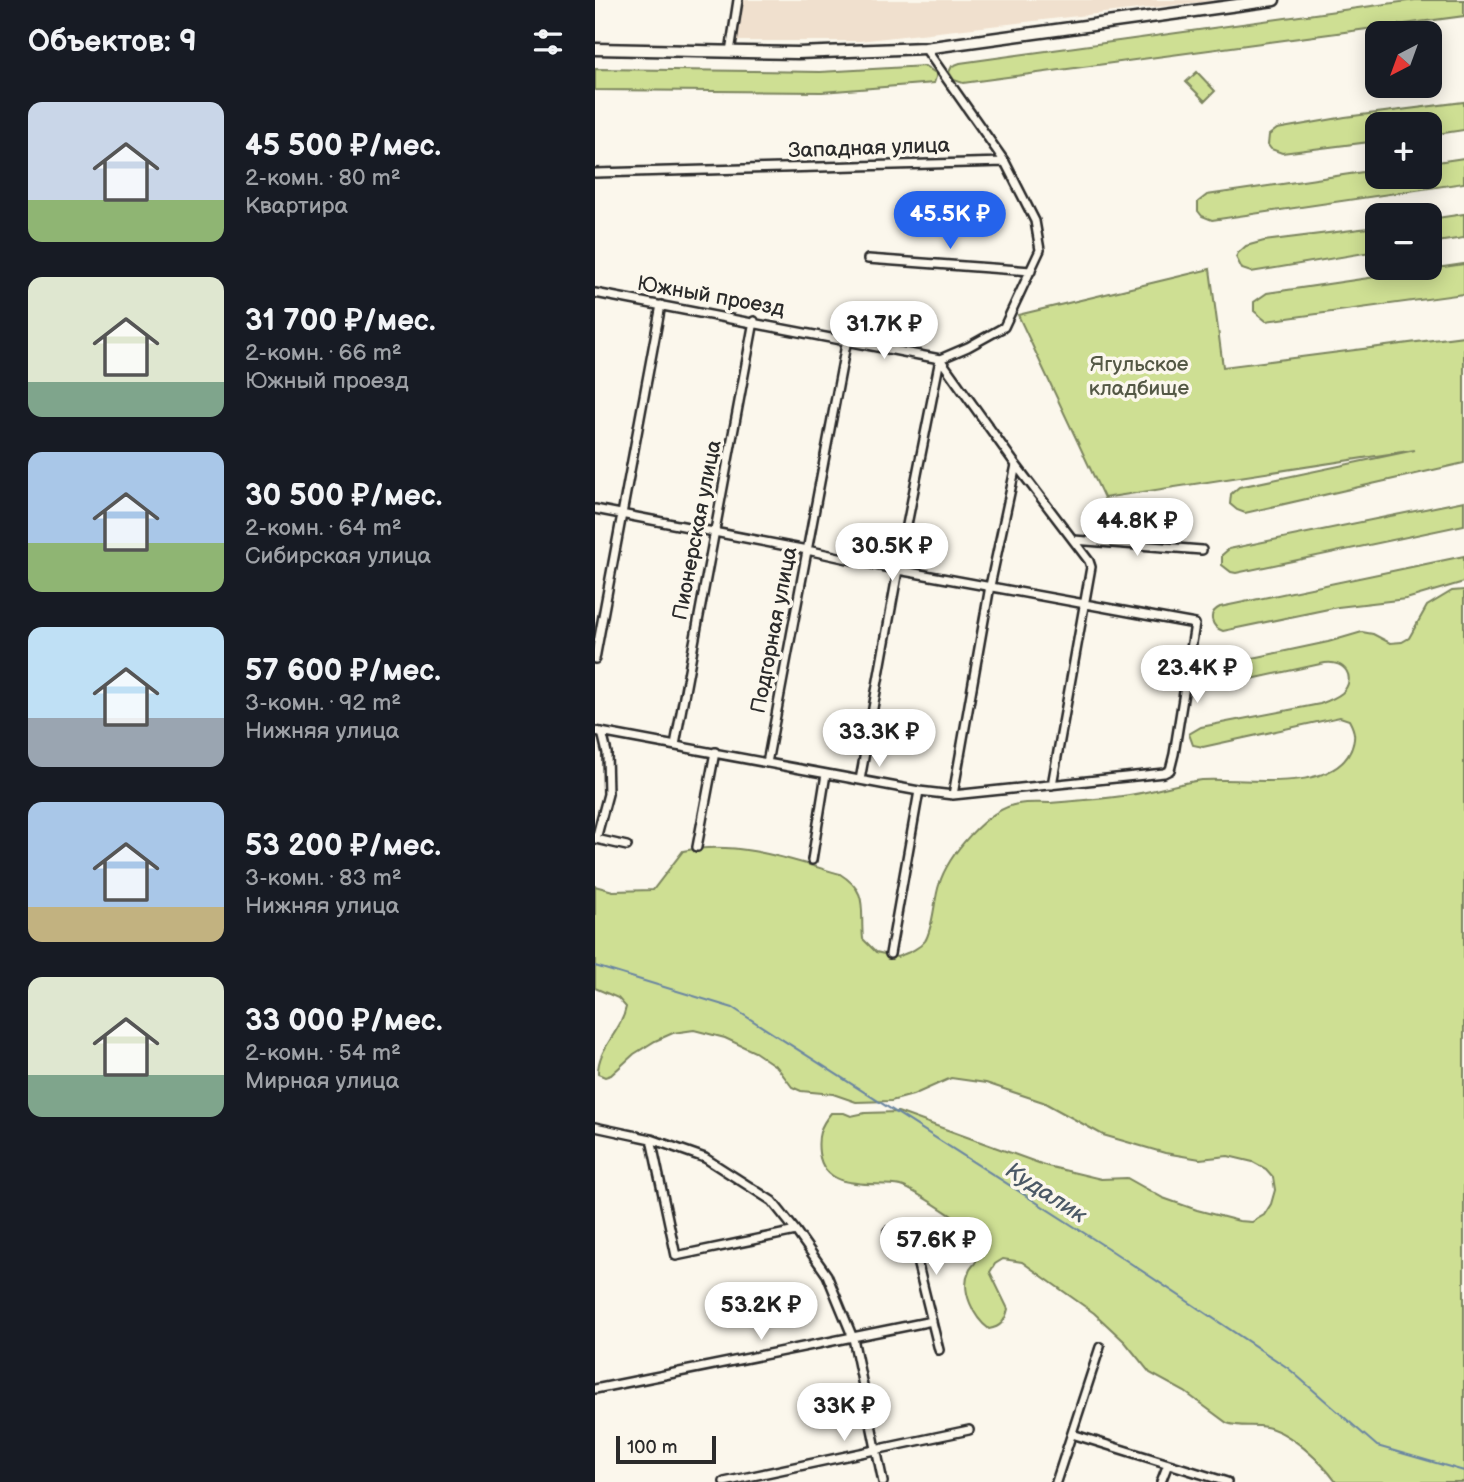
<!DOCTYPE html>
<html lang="ru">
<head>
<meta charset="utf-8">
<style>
	:root { --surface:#171b24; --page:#20242c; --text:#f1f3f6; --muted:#9ea1a6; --accent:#2563eb }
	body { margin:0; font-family:"Balsamiq Sans",sans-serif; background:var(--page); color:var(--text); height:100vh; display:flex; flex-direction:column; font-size:26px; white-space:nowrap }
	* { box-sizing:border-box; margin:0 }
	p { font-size:23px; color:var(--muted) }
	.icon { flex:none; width:38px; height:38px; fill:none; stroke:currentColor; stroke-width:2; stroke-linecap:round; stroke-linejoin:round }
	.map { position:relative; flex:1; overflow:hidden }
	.sheet { display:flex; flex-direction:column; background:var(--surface); width:595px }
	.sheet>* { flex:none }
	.needle { width:46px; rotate:221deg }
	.controls { position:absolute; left:770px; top:21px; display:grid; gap:14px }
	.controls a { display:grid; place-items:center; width:77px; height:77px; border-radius:14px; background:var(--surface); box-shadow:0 4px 18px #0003; font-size:35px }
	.scale { position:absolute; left:21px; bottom:18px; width:100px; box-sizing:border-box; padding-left:7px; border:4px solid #2b2b2b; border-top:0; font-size:19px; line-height:24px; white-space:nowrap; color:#2b2b2b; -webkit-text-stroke:5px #fbf7ec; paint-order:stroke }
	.price { position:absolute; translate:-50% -60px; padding:0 16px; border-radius:24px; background:#fff; color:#222; font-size:23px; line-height:46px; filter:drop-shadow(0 2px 4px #0008) }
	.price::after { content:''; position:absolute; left:50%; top:42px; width:21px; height:16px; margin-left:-10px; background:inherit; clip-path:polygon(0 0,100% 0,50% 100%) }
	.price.current { background:var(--accent); color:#fff }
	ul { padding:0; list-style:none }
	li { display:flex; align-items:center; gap:21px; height:175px; padding:0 28px }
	li span { display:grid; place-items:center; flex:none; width:196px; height:140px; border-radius:14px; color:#555 }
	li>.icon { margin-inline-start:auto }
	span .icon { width:84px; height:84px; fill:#fffc; stroke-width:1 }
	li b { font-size:30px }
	h2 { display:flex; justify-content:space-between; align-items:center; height:84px; padding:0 28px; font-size:30px }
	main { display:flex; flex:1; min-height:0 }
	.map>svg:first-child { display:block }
</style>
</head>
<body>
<main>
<section class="sheet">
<h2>Объектов: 9<svg class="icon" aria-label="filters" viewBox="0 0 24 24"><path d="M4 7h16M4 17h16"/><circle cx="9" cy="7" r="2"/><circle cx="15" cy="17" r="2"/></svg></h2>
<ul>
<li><span style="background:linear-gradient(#c9d6e8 70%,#8fb573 0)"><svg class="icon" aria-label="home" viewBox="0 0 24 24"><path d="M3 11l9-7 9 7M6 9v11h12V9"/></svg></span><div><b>45 500 ₽/мес.</b><p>2-комн. · 80 m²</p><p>Квартира</p></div></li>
<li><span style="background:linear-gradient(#dfe7d0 75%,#7fa58c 0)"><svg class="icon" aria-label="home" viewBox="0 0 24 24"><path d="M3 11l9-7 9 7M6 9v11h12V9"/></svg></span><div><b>31 700 ₽/мес.</b><p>2-комн. · 66 m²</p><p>Южный проезд</p></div></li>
<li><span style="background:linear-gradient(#a9c7e8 65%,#8fb573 0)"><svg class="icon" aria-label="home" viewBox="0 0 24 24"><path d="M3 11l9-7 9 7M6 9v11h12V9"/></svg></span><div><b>30 500 ₽/мес.</b><p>2-комн. · 64 m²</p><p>Сибирская улица</p></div></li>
<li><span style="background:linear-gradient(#bfe0f5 65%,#9aa5b1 0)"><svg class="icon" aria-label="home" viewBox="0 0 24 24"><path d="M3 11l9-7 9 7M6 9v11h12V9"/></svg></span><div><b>57 600 ₽/мес.</b><p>3-комн. · 92 m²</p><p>Нижняя улица</p></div></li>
<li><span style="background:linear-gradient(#a9c7e8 75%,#c2b280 0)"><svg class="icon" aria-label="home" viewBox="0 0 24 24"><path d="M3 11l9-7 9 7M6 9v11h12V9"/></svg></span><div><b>53 200 ₽/мес.</b><p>3-комн. · 83 m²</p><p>Нижняя улица</p></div></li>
<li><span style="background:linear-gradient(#dfe7d0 70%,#7fa58c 0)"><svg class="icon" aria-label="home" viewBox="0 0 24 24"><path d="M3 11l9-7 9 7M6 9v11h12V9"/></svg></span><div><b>33 000 ₽/мес.</b><p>2-комн. · 54 m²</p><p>Мирная улица</p></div></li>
</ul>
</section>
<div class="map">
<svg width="869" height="1482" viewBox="0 0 869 1482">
	<rect width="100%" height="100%" fill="#fbf7ec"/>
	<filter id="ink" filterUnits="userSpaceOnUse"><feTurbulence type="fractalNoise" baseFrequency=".0143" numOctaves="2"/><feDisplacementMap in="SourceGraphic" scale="14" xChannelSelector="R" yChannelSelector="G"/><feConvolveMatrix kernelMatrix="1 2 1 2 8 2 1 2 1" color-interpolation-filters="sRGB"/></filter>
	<g filter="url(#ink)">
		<path fill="#f0e0ce" d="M148,0h475l-359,41h-123z"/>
		<path fill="#cedf93" stroke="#7c855f" stroke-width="2" d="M820,0h49v16l-501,67 -9,-3 -5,-8 3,-6 8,-3z
			M330,66l12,8 -3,9 -112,9 -227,-2v-21l225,3z
			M602,72l18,19 -10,10 -19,-19z
			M869,102v28l-34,5v-11h-53v17l-95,12 -11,-4 -3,-4 1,-10 8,-6 68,-12z
			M869,158v25l-252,37 -10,-4 -4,-5v-9l9,-7 170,-25v7h53v-14z
			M869,214v24l-34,5v-24z
			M782,227v24l-126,21 -9,-3 -6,-12 2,-4 8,-7 18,-5z
			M869,264v30l-198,27 -12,-10v-9l13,-9z
			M615,269l13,98 241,-31v127l-219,50 -8,-3 -7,-6 1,-10 8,-7 176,-37 -311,48 -86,-183z
			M869,501v24l-228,48 -5,-1 -9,-7v-10l7,-6z
			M869,556v26l-58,17 -68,8 -115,24c-12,-4 -16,-18 -3,-24z
			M869,590v892h-128c-14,-20 -46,-50 -70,-55 -13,-3 -26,1 -39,-4l-42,-31 -35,-19 -25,-31 -31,-29 -72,-51 -19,-3 -8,5 -5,8 18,37c-3,12 -7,18 -19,20 -15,-11 -29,-39 -20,-57 1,-4 4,-6 6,-9 9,-16 0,-32 -14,-41 -12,-8 -48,-33 -60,-36 -29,-5 -76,7 -82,-33 -2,-17 1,-27 12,-40h13l7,3 14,-3 33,-1 149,54 54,13 26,-1 36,20 34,12 42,11 13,1 12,-7 7,-11 4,-14 -2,-13 -7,-8 -13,-7 -25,-6 -28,3 -35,-6 -62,-18 -60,-33 -57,-19 -35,-5 -38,17 -22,6 -35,1 -23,-8 -32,-3 -9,-4 -15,-20 -22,-15 -30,-14 -31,-8 -21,3 -18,8 -21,13 -23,21 -6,2 -7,-3c-1,-26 23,-41 28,-67l-8,-9 -23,-10v-102l18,5 40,-1 30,-39c53,-11 106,8 157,23 29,18 20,34 23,65l13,13 21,5c10,-4 21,-7 28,-16 8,-12 9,-41 14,-56 9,-30 48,-76 79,-81 10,-2 21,-1 32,-1 26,-2 53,-4 79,-8 25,-3 49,-12 73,-15 38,-3 130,15 149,-30 5,-12 4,-19 -2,-30l-9,-3 -137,30 -10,-2 -4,-11 12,-7 119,-23c8,-3 16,-6 22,-11 15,-15 3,-33 -17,-30l-115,25 -14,-2 -2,-9 12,-9 122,-26 34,-10 11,2 17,9 12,-1 7,-4 18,-32 25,-15z"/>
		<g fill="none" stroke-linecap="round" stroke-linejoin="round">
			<path stroke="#6b86a1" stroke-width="2" d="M0,966l138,42 373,239 182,121 89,78 87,25"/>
			<g stroke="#2b2b2b" stroke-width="12">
				<path id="street" d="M135,52l8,-52
					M0,173l410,-11 -80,-114
					M273,259l163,12
					M0,293l345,66 76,106 73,96 2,6 -39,218
					M0,509l212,41 91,20 297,54 -21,130 -4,16 -6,3 -211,22 -34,-4 -324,-60
					M479,540l128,10
					M0,659l66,-354
					M7,732l5,21 1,41 -12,45 31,7
					M80,745l79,-424
					M172,763l80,-424
					M265,780l38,-210 42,-211 28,-12 36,-20 36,-77 -5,-29 -30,-59
					M358,795l37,-209 26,-121
					M102,847l18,-95
					M217,860l14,-86
					M295,954l29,-163
					M0,1127l56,12 54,19 67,43 24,30 31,44 26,63 30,144
					M56,1139l25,117 120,-25
					M293,1231l27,22 24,97
					M0,1389l337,-68
					M477,1434l155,48
					M129,1482l245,-52
					M461,1482l44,-135
					M566,1482l7,-18"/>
			</g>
			<g stroke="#2b2b2b" stroke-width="15">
				<path id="secondary" d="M0,49l203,4 127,-5 349,-48"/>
			</g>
			<use href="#street" stroke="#fbf7ec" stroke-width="7"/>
			<use href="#secondary" stroke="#fbf7ec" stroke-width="10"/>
		</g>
	</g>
	<g text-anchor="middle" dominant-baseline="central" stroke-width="7" stroke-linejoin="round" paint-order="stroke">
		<g font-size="21" fill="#2b2b2b" stroke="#fbf7ec">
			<text transform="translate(274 148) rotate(-2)">Западная улица</text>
			<text transform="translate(116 296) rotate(10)">Южный проезд</text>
			<text transform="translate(102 530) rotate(-79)">Пионерская улица</text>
			<text transform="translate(179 630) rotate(-79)">Подгорная улица</text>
		</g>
		<g font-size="21" fill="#545845" stroke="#fbf7ec">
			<text x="544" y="364">Ягульское<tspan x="544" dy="24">кладбище</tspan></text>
		</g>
		<g font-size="23" font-style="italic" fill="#4b5966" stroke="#fbf7ec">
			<text transform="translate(451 1193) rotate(33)">Кудалик</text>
		</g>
	</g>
</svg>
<div class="controls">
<a><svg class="needle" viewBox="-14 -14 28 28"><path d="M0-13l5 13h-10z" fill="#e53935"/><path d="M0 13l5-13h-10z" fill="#9ea1a6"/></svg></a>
<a>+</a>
<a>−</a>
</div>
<div class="scale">100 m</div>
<b class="price current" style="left:355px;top:251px">45.5K ₽</b>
<b class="price" style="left:289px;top:361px">31.7K ₽</b>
<b class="price" style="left:542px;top:558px">44.8K ₽</b>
<b class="price" style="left:297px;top:583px">30.5K ₽</b>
<b class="price" style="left:602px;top:705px">23.4K ₽</b>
<b class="price" style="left:284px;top:769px">33.3K ₽</b>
<b class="price" style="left:341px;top:1277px">57.6K ₽</b>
<b class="price" style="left:166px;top:1342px">53.2K ₽</b>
<b class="price" style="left:249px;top:1443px">33K ₽</b>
</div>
</main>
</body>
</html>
